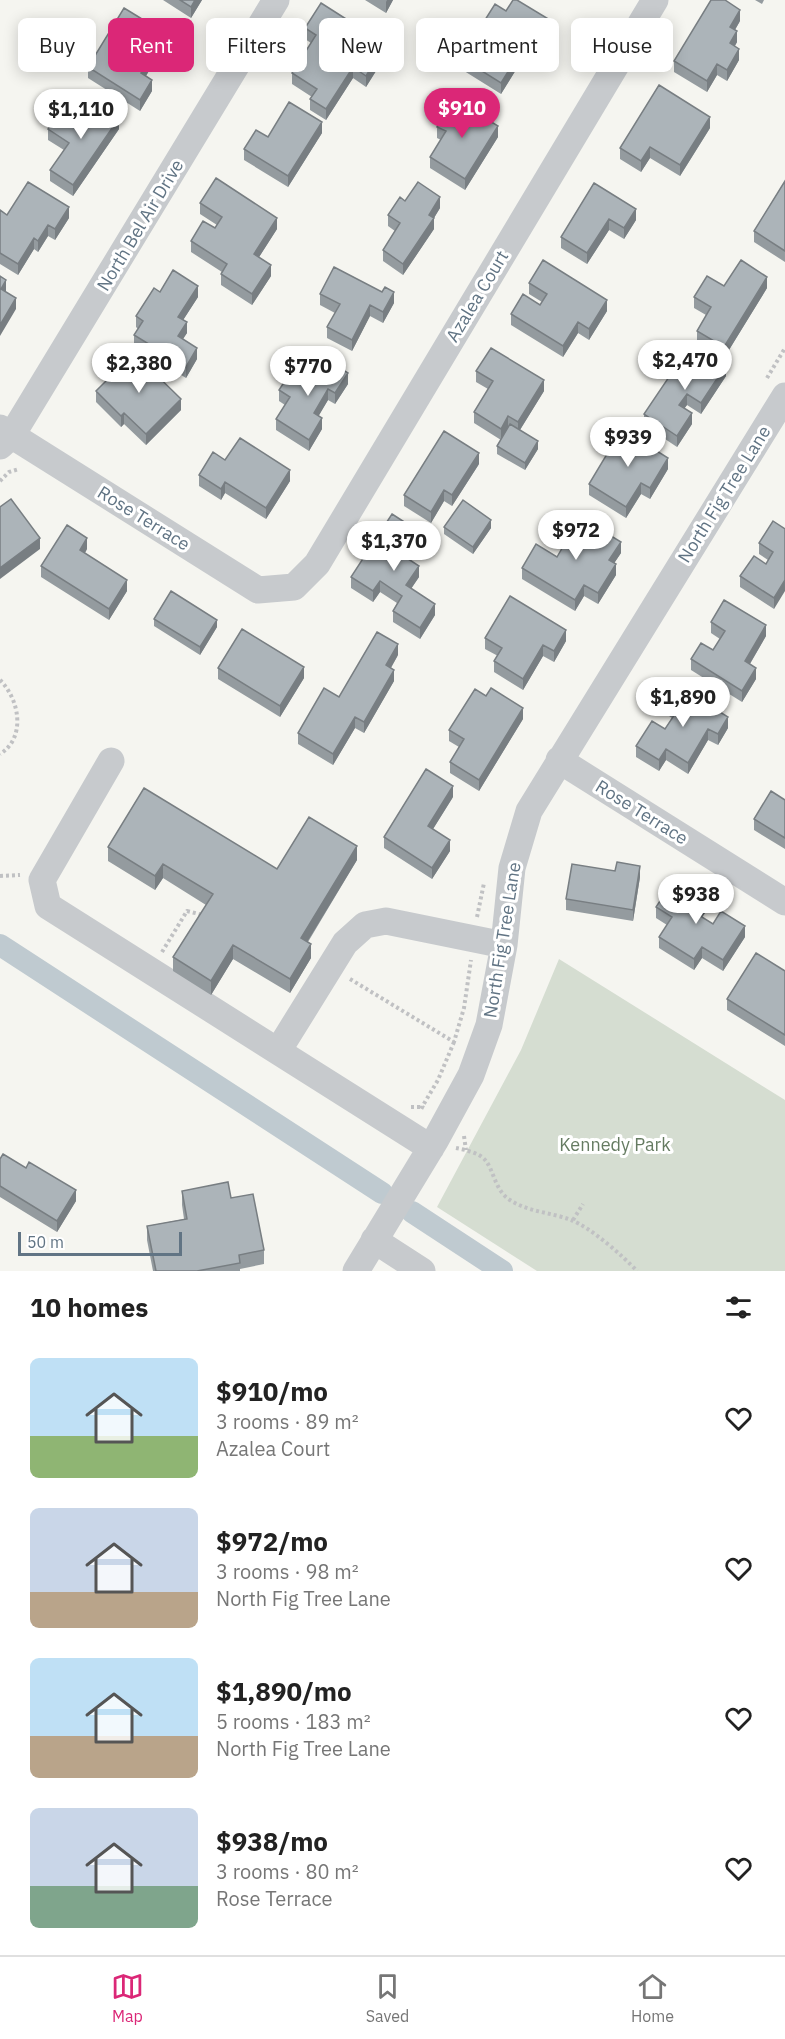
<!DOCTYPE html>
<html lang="en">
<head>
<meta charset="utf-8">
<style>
	:root { --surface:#fff; --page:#f2f2f2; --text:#222; --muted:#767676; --line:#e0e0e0; --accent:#db2777 }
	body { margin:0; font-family:"IBM Plex Sans",sans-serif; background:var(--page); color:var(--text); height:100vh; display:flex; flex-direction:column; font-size:22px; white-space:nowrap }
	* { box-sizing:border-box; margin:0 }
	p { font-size:20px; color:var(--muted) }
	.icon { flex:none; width:33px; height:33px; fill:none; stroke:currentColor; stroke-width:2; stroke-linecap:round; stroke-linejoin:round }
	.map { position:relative; height:1271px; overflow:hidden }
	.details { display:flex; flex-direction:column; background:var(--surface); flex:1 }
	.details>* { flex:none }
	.banner { position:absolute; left:18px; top:18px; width:750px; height:54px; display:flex; gap:12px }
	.scale { position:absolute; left:18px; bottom:15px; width:164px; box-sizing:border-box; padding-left:6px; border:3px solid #617484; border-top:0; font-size:16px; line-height:21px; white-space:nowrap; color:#617484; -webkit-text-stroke:4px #fff; paint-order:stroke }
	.price { position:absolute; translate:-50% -51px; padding:0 14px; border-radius:21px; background:#fff; color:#222; font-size:20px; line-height:39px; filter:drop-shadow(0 2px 3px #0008) }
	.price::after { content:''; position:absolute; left:50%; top:36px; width:18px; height:14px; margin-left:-9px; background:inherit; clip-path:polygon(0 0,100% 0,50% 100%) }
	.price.active { background:var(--accent); color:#fff }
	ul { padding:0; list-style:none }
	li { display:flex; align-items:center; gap:18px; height:150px; padding:0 30px }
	li span { display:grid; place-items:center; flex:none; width:168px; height:120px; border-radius:9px; color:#555 }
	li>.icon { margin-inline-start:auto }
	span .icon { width:72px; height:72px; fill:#fffc; stroke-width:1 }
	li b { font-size:26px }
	h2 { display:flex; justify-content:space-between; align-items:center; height:72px; padding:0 30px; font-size:26px }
	.chip { padding:0 21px; border-radius:9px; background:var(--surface); box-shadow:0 3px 15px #0003; font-size:21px; line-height:54px }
	.chip.active { background:var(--accent); color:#fff }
	.dock { display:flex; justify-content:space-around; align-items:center; height:84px; border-top:2px solid var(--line); background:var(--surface); font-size:16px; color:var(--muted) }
	.dock a { display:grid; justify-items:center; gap:3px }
	.dock .active { color:var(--accent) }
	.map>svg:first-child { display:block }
</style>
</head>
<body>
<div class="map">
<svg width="785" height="1271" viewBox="0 0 785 1271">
	<rect width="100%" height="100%" fill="#f5f5f0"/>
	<path fill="#d5ddd1" d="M559,959l226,141v171h-248l-100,-64 84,-157z"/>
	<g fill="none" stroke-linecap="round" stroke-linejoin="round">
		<path stroke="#bfcad0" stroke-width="22" d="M0,945l382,248
			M412,1212l90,59"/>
		<path stroke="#c0c1c3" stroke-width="4" stroke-dasharray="3 3" stroke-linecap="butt" d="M767,378l18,-30
			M0,481l9,-9 10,-3
			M0,680c20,20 26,58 0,74
			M0,876l20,-1
			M477,917l7,-34
			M162,952l25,-41 16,4
			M350,979l104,63 10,-34 7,-48
			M411,1107h11
			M424,1108l-2,-1 16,-27 16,-38
			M464,1136l2,14
			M456,1148c10,2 24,5 30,13 7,9 9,26 20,36 18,15 45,15 65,23 19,7 52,36 66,51
			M573,1220l10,-16"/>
		<path stroke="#c7cacd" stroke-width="27" d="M0,428l258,162 36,-3 23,-23 338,-564
			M0,446l12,-11 264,-435
			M559,760l226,142
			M111,761l-69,119 6,26 383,242
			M278,1051l67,-108 20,-18 21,-4 118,24
			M374,1240l48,31
			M356,1271l79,-130 36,-66 18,-50 15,-80 8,-77 17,-57 256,-415"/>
	</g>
	<path fill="#949b9f" d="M163,0h39l-11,18z
		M365,0h28l-7,13z
		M755,0h9l-2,4z
		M506,11l49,23 -13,20 -12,-7 -29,47 -40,-25v-11z
		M740,21l-5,9 2,12 -2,4 4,14 -12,21 -10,-6 -10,17 -33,-20v-11z
		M305,28l60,14 16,21 -15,24 -13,-9 -27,42 -16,-10v-11l2,-2 -20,-13v-11l19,-30 -6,-4z
		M165,44l-19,32 6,15 -12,20 -52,-33v-11z
		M80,122l39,7 -46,67 -23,-15v-11l14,-20 -16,-10v-11z
		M437,127l61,10 -33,53 -35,-22v-11l11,-17 -4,-2z
		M710,128l-30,48 -30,-18 -9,14 -21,-13v-11z
		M322,133l-34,54 -44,-27v-11l24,-12z
		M785,181v81l-31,-20v-11z
		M594,183l42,37 -12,19 -15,-9 -22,34 -26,-16v-11z
		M405,201l35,7 -6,10v11l-31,46 -20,-14v-11l12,-19 -7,-5v-11z
		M200,203l77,26 -18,28 12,19 -19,29 -31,-20v-11l1,-2 -31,-20v-11l24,-13 2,-3 -17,-11z
		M0,210l7,5 62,3 -14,22 -7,-4 -10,16 -4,-3 -16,26 -18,-11z
		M529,283l78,28 -18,29 -11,-7 -15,24 -52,-32v-11l29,-9 2,-3 -13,-8z
		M724,286l43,2 -43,70 -27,-16v-11l9,-16 -12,-7v-11z
		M160,292l38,5 -15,23 4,13 -5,6 15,20 -11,19 -52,-32v-11l4,-6 -2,-2v-11z
		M320,294l74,9 -11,20 -13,-7 -18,35 -25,-13v-11l8,-14 -15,-8z
		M684,370l42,6 -25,38 -14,-9 -3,3 8,16 -15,23 -33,-22v-11z
		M476,371l68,20 -24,39 18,19 -13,21 -28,-16v-8l4,-6 -27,-17v-11l14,-23 -12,-7z
		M315,378l33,6 -13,20 -7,-4 -10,16 4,13 -13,22 -33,-21v-11l9,-14 -6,-4v-11z
		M96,391l85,19 -35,35 -22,-21 -3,3 -25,-25z
		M225,460l65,21 -24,38 -41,-26 -4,7 -22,-14v-11z
		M479,464l-27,42 -8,-5 -13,22 -27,-17v-11z
		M668,469l-18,30 -9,-5 -15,24 -37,-23v-11z
		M444,527l47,1 -18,26 -29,-20z
		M785,529l-11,80 -34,-22v-11l26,-12 2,-4 -9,-6v-11z
		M409,536l-11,16 21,25 -8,12 24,26 -15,24 -27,-17v-11l4,-8 -17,-11 -7,10 -22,-14v-11z
		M87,549l-2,4 42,38 -18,29 -68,-43v-11z
		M621,553l-7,10 2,12 -18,29 -14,-8 -9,15 -53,-32v-11l35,-11z
		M154,619l63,8 -17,28 -46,-29z
		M711,622l55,14 -16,28 6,15 -14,23 -51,-32v-11l22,-9 7,-11 -9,-6z
		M485,638l81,3 -12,21 -11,-6 -20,34 -29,-18v-11l4,-5 -13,-7z
		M398,655l-7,13 3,13 -30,52 -9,-5 -22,37 -35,-21v-11l41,-36z
		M218,668l86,10 -24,39 -62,-38z
		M669,705l59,23 -10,17 -10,-5 -20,34 -22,-14 -7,11 -23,-14v-11l29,-17 7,-11 -3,-2z
		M523,719l-44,72 -29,-18v-11l9,-15 -10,-6v-11z
		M453,797l-20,32 17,22 -18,28 -48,-31v-11z
		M785,800v49l-31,-19v-11z
		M108,847l169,22 80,-9 -49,82 3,16 -21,35 -57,-34 -22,36 -38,-24v-14l33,-52 -43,-27 -8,12 -47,-29z
		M615,871l25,6 -7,44 -67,-11v-11z
		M656,907l49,6 -3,4 11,7 32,13 -22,34 -21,-13 -8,12 -35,-22v-11l8,-12 -11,-7z
		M785,971v75l-58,-36v-11z
		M0,1159l76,42 -19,31 -57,-35z
		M182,1191l49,7 33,52v14l-24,5v2h-87l-6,-31v-14l37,-7 -2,-14z"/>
	<path fill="#787e82" d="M195,0h7l-11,18v-11z
		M387,0h6l-7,13v-11z
		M740,10v11l-10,17v-11z
		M555,23v11l-13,20v-11z
		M365,31v11l-5,-3z
		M737,31v11l-7,12v-11z
		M165,33v11l-24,40v-11z
		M530,36v11l-29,47v-11z
		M739,49v11l-12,21v-11z
		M381,52v11l-15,24v-11z
		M717,64v11l-10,17v-11z
		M353,67v11l-27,42v-11z
		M152,80v11l-12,20v-11z
		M710,117v11l-30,48v-11z
		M119,118v11l-46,67v-11z
		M322,122v11l-34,54v-11z
		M498,126v11l-33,53v-11z
		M650,147v11l-9,14v-11z
		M440,197v11l-11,18v-11z
		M69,207v11l-14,22v-11z
		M636,209v11l-12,19v-11z
		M277,218v11l-23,36v-11z
		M434,218v11l-31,46v-11z
		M609,219v11l-22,34v-11z
		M48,225v11l-10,16v-11z
		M34,238v11l-16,26v-11z
		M271,265v11l-19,29v-11z
		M767,277v11l-43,70v-11z
		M6,280v11l-5,9v-11z
		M198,286v11l-20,31v-11z
		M394,292v11l-11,20v-11z
		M16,298v11l-16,27v-11z
		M607,300v11l-18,29v-11z
		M370,305v11l-18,35v-11z
		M187,322v11l-9,14v-11z
		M578,322v11l-15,24v-11z
		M197,348v11l-11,19v-11z
		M726,365v11l-25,38v-11z
		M348,373v11l-13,20v-11z
		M544,380v11l-26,42v-11z
		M328,389v11l-14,24v-11z
		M687,394v11l-8,11v-11z
		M181,399v11l-35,35v-11z
		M124,413v11l-3,3v-11z
		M692,413v11l-15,23v-11z
		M508,416v11l-7,13v-11z
		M322,418v11l-13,22v-11z
		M538,441v8l-13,21v-7z
		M479,453v11l-27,42v-11z
		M668,458v11l-18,30v-11z
		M290,470v11l-24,38v-11z
		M225,482v11l-4,7v-11z
		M641,483v11l-15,24v-11z
		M444,490v11l-13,22v-11z
		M491,520v8l-18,26v-7z
		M409,525v11l-16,24v-11z
		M40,538v11l-40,30v-11z
		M87,538v11l-7,12v-11z
		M621,542v11l-12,18v-11z
		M616,564v11l-18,29v-11z
		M419,566v11l-13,19v-11z
		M127,580v11l-18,29v-11z
		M785,580v11l-11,18v-11z
		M380,581v11l-7,10v-11z
		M584,585v11l-9,15v-11z
		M435,604v11l-15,24v-11z
		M217,620v7l-17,28v-8z
		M766,625v11l-21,36v-11z
		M566,630v11l-12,21v-11z
		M398,644v11l-12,21v-11z
		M543,645v11l-20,34v-11z
		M304,667v11l-24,39v-11z
		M756,668v11l-14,23v-11z
		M394,670v11l-30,52v-11z
		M523,708v11l-44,72v-11z
		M355,717v11l-22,37v-11z
		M728,717v11l-10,17v-11z
		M708,729v11l-20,34v-11z
		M666,749v11l-7,11v-11z
		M453,786v11l-25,40v-11z
		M450,840v11l-18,28v-11z
		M357,846v14l-56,92v-14z
		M163,864v14l-8,12v-14z
		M640,866v11l-7,44v-11z
		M705,902v11l-8,12v-11z
		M745,926v11l-22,34v-11z
		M311,944v14l-21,35v-14z
		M233,945v14l-22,36v-14z
		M702,947v11l-8,12v-11z
		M76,1190v11l-19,31v-11z"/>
	<path fill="#acb4b9" stroke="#787e82" stroke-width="1.5" d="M180,0h15l-4,7z
		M513,0h4l38,23 -13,20 -12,-7 -29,47 -40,-25 34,-54 11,7z
		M711,0h14l15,10 -10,17 7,4 -7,12 9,6 -12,21 -10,-6 -10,17 -33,-20z
		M321,3l44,28 -5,8 21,13 -15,24 -13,-9 -27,42 -16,-10 7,-10 -25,-16 24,-38 -11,-7z
		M124,8l41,25 -24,40 11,7 -12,20 -52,-33z
		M659,85l51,32 -30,48 -30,-18 -9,14 -21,-13z
		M454,99l44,27 -33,53 -35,-22 16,-26 -9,-4z
		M94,102l25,16 -46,67 -23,-15 19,-27 -21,-14 13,-19 19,12z
		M289,102l33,20 -34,54 -44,-27 12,-19 12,7z
		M216,178l61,40 -23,36 17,11 -19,29 -31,-20 6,-10 -36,-23 12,-20 12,7 7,-11 -22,-14z
		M785,181v70l-31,-20z
		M28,182l41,25 -14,22 -7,-4 -10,16 -4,-3 -16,26 -18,-11v-43l7,5z
		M418,182l22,15 -11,18 5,3 -31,46 -20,-14 17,-27 -12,-8 12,-18 5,4z
		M594,183l42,26 -12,19 -15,-9 -22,34 -26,-16z
		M543,260l64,40 -18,29 -11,-7 -15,24 -52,-32 12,-20 17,11 7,-11 -18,-11z
		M741,260l26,17 -43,70 -27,-16 14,-24 -17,-10 13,-21 17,10z
		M334,267l48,25 3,-5 9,5 -11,20 -13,-7 -18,35 -25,-13 13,-23 -20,-10z
		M173,270l25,16 -20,31 9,5 -9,14 19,12 -11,19 -52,-32 9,-14 -7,-5 18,-28 6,4z
		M0,276l6,4 -5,9 15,9 -16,27z
		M700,347l26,18 -25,38 -14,-9 -8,11 13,8 -15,23 -33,-22 33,-49 7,5z
		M491,348l53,32 -26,42 -10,-6 -7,13 -27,-17 19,-31 -17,-10z
		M134,353l47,46 -35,35 -22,-21 -3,3 -25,-25z
		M326,359l22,14 -13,20 -7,-4 -14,24 8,5 -13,22 -33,-21 14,-22 -11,-7 16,-25 20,13z
		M510,424l28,17 -13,22 -28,-17z
		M622,429l46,29 -18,30 -9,-5 -15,24 -37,-23z
		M444,431l35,22 -27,42 -8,-5 -13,22 -27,-17z
		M240,438l50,32 -24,38 -41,-26 -4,7 -22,-14 14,-23 12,8z
		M11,499l29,39 -40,30v-61z
		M463,500l28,20 -18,27 -29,-20z
		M392,514l17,11 -16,24 26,17 -13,19 29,19 -15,24 -27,-17 9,-15 -22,-15 -7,10 -22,-14z
		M580,517l41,25 -12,18 7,4 -18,29 -14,-8 -9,15 -53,-32 14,-24 21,13z
		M773,521l12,8v51l-11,18 -34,-22 14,-20 12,8 7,-12 -14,-9z
		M67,525l20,13 -7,12 47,30 -18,29 -68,-43z
		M171,591l46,29 -17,27 -46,-28z
		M510,596l56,34 -12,21 -11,-6 -20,34 -29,-18 8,-13 -17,-10z
		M724,600l42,25 -21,36 11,7 -14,23 -51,-32 10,-16 12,7 12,-19 -14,-9z
		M242,629l62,38 -24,39 -62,-38z
		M377,632l21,12 -12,21 8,5 -30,52 -9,-5 -22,37 -35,-21 26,-45 15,9z
		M680,687l48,30 -10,17 -10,-5 -20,34 -22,-14 -7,11 -23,-14 16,-25 13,8 12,-18 -8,-6z
		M491,688l32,20 -44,72 -29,-18 14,-23 -15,-9 26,-41 11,7z
		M426,769l27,17 -25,40 22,14 -18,28 -48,-31z
		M144,788l133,81 32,-52 48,29 -56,92 10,6 -21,35 -57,-34 -22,36 -38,-24 40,-63 -50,-30 -8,12 -47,-29z
		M771,791l14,9v38l-31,-19z
		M617,862l23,4 -7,44 -67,-11 6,-35 43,7z
		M673,881l32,21 -8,12 16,10 8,-13 24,15 -22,34 -21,-13 -8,12 -35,-22 13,-20 -16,-10z
		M756,953l29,18v64l-58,-36z
		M3,1154l23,14 3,-6 47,28 -19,31 -57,-35v-27z
		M228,1182l3,16 22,-4 11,56 -25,5 1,8 -43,8h-41l-9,-45 40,-7 -5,-28z"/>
	<g text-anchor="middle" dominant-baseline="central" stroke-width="6" stroke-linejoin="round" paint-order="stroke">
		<g font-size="18" fill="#617484" stroke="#fff">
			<text transform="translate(140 225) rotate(-59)">North Bel Air Drive</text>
			<text transform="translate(477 296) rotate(-59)">Azalea Court</text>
			<text transform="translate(724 494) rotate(-58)">North Fig Tree Lane</text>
			<text transform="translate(144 518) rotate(32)">Rose Terrace</text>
			<text transform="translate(642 812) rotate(32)">Rose Terrace</text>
			<text transform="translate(502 940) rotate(-81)">North Fig Tree Lane</text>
		</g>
		<g font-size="18" fill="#657b61" stroke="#fff">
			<text x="615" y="1144">Kennedy Park</text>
		</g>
	</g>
</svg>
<div class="scale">50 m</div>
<b class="price active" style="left:462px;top:139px">$910</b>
<b class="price" style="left:81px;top:140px">$1,110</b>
<b class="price" style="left:685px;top:391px">$2,470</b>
<b class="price" style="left:139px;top:394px">$2,380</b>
<b class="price" style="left:308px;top:397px">$770</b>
<b class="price" style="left:628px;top:468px">$939</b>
<b class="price" style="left:576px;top:561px">$972</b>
<b class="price" style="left:394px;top:572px">$1,370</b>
<b class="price" style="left:683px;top:728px">$1,890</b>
<b class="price" style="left:696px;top:925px">$938</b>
<div class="banner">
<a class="chip">Buy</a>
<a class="chip active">Rent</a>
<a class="chip">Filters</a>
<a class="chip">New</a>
<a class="chip">Apartment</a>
<a class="chip">House</a>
</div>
</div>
<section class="details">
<h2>10 homes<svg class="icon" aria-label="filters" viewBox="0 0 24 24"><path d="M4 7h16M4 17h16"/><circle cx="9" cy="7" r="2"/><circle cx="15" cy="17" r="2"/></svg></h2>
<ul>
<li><span style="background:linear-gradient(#bfe0f5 65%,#8fb573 0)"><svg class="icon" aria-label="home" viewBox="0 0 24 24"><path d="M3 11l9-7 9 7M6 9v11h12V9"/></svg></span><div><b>$910/mo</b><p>3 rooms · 89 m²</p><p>Azalea Court</p></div><svg class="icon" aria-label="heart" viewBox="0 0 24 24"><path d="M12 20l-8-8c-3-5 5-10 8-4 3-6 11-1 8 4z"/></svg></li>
<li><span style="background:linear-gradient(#c9d6e8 70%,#b9a48a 0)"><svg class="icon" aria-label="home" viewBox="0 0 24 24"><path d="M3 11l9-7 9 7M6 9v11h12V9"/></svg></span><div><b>$972/mo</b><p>3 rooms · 98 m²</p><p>North Fig Tree Lane</p></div><svg class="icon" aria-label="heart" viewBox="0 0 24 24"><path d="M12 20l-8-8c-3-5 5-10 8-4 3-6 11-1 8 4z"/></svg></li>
<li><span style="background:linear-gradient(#bfe0f5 65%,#b9a48a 0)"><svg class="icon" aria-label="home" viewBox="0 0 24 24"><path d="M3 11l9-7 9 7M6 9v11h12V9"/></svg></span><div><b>$1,890/mo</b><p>5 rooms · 183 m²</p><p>North Fig Tree Lane</p></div><svg class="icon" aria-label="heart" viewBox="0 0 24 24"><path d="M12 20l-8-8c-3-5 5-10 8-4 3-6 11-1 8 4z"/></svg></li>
<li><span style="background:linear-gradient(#c9d6e8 65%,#7fa58c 0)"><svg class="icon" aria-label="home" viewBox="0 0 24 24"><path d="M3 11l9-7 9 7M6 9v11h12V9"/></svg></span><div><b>$938/mo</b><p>3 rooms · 80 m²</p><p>Rose Terrace</p></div><svg class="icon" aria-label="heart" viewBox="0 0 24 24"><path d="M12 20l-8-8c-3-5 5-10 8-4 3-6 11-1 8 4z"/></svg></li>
</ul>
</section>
<nav class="dock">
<a class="active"><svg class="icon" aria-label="map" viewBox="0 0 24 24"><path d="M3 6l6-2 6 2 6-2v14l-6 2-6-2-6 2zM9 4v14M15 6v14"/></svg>Map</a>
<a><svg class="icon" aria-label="saved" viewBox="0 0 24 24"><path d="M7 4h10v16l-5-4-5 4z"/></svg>Saved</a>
<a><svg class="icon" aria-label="home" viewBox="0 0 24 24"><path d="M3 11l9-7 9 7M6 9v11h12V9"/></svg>Home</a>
</nav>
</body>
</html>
